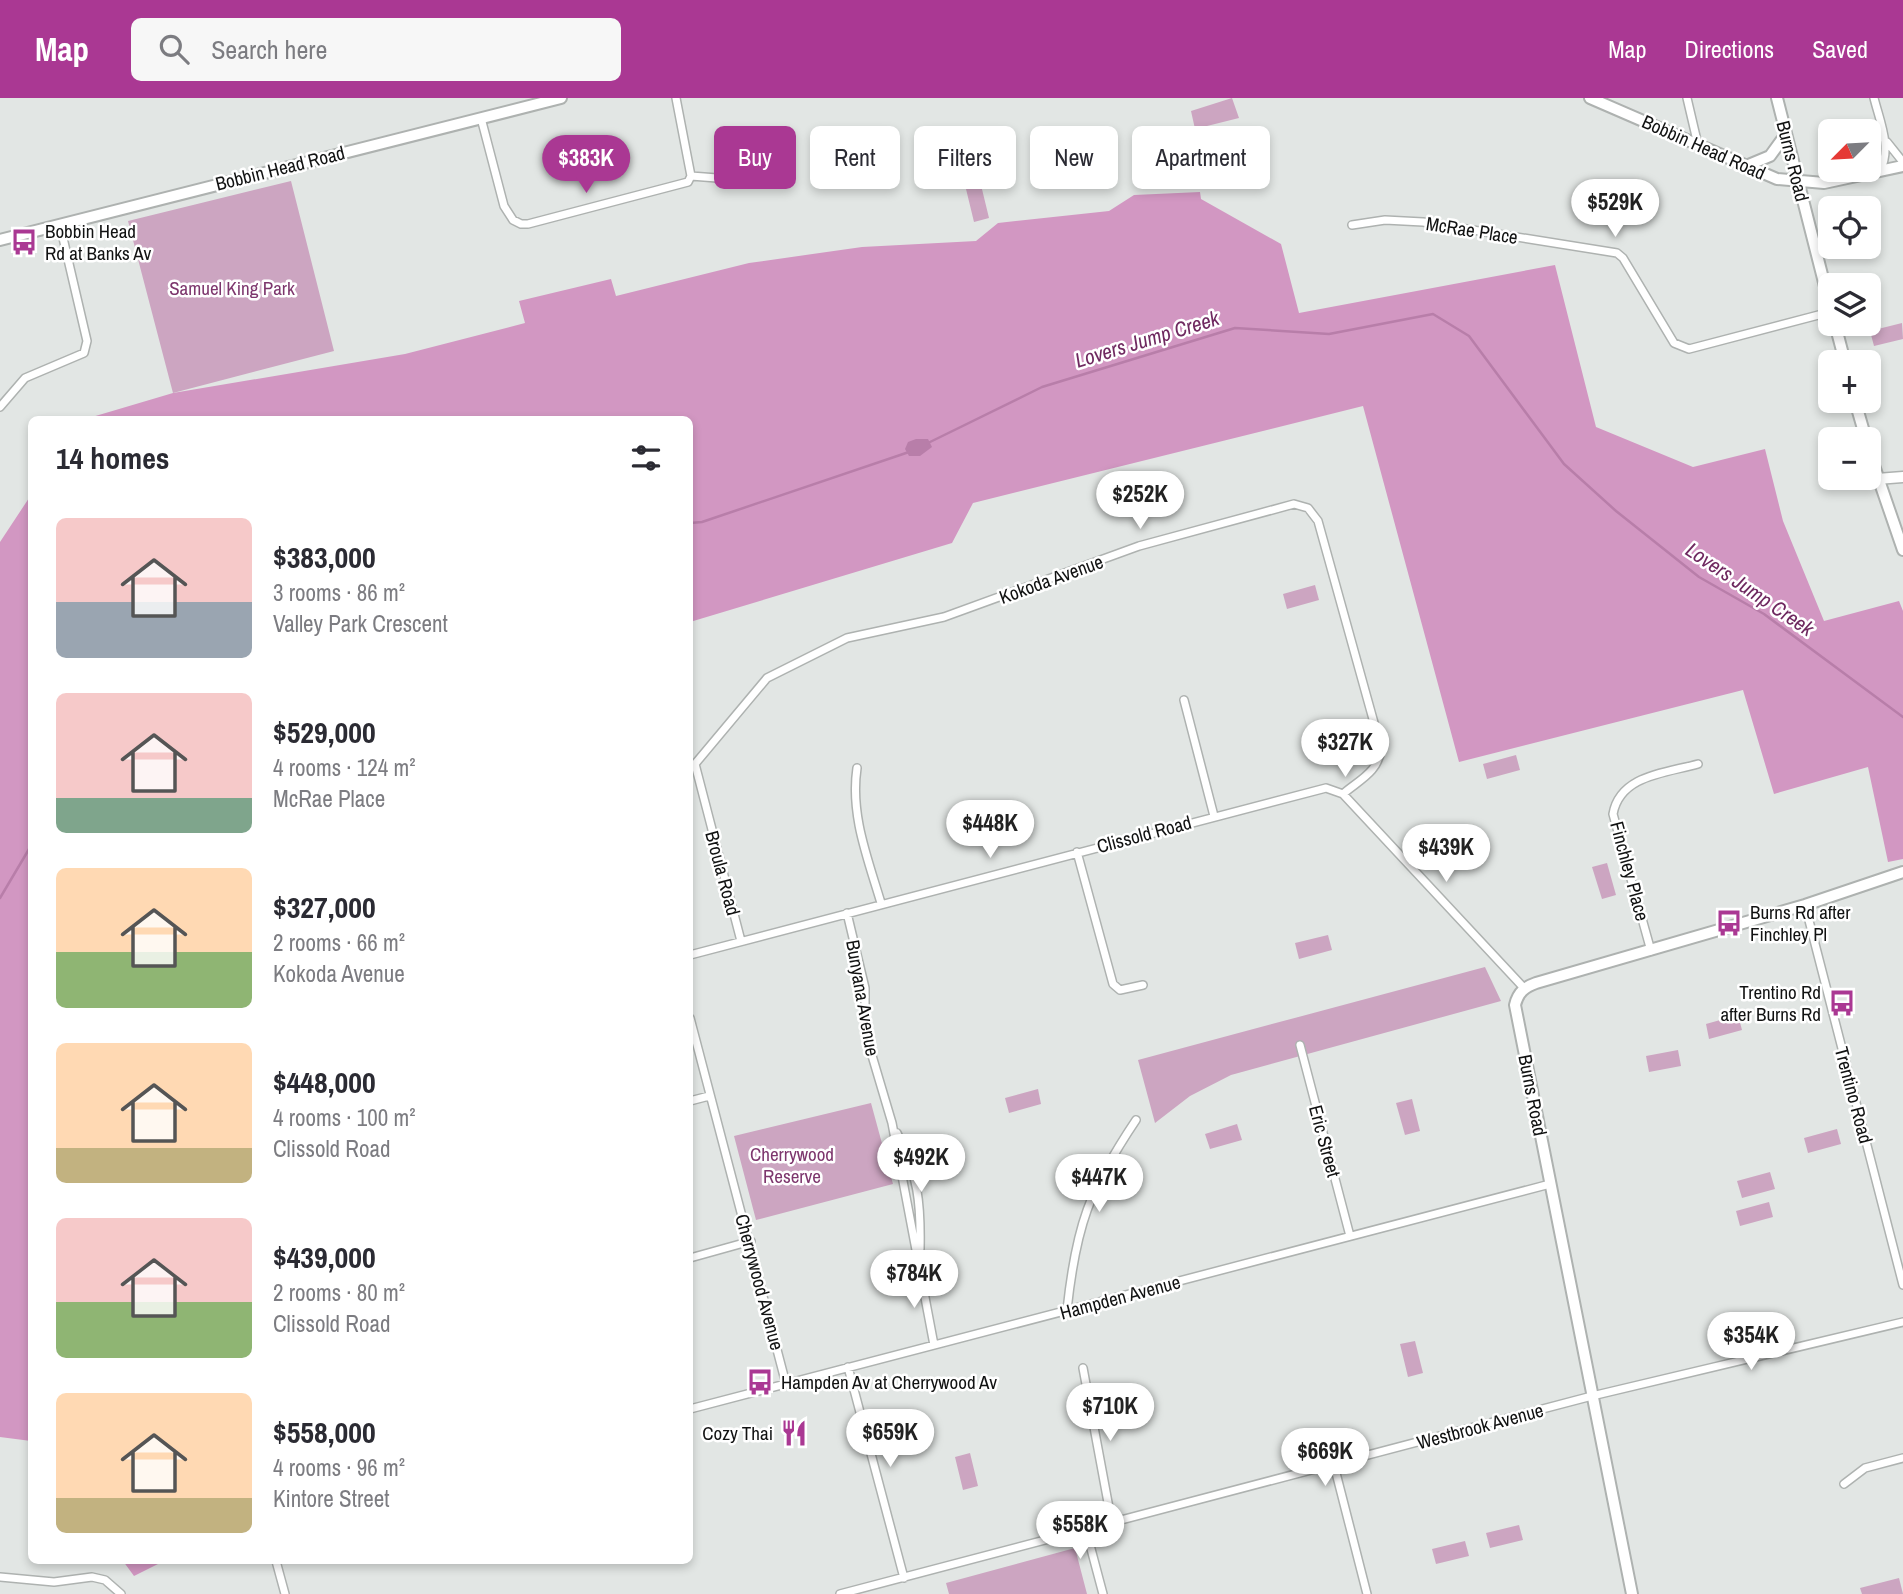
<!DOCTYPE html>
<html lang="en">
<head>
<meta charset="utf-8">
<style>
	:root { --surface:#fff; --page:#f7f7f7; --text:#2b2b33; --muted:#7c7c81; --accent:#aa3893 }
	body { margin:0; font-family:"Archivo Narrow",sans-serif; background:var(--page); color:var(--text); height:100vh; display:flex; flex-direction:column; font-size:26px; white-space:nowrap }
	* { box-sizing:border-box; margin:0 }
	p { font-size:23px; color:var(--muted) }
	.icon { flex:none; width:38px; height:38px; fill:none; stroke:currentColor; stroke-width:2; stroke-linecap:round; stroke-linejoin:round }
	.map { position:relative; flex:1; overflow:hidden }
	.side { position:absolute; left:28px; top:318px; width:665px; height:1148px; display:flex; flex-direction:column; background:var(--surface); border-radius:10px; box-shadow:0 4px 10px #0003 }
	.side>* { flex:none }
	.top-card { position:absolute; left:714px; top:28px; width:665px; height:63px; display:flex; gap:14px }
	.needle { width:46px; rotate:246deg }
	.fabs { position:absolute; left:1818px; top:21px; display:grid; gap:14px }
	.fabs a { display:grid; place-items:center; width:63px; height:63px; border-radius:10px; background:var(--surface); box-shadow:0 4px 10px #0003; font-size:35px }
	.price { position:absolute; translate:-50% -60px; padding:0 16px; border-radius:24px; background:#fff; color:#222; font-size:23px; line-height:46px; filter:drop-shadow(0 2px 4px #0008) }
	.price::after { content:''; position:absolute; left:50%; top:42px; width:21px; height:16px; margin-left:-10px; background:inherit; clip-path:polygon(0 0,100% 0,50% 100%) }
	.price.selected { background:var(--accent); color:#fff }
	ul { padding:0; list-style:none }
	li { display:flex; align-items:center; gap:21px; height:175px; padding:0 28px }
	li span { display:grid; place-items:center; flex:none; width:196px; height:140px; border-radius:10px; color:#555 }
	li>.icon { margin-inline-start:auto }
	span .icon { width:84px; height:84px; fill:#fffc; stroke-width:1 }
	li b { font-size:30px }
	h2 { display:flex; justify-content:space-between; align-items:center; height:84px; padding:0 28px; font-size:30px }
	.chip { padding:0 24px; border-radius:10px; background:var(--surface); box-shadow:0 4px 10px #0003; font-size:24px; line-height:63px }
	.chip.selected { background:var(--accent); color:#fff }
	header { display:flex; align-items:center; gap:42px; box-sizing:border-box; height:98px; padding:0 35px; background:var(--accent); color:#fff }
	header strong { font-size:33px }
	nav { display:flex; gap:38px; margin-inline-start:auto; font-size:24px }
	.search { width:490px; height:63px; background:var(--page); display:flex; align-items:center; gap:18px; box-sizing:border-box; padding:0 24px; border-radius:10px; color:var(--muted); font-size:26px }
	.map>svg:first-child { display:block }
</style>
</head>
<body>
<header>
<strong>Map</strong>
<div class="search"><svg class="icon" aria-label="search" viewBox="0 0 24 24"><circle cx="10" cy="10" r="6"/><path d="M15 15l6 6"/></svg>Search here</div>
<nav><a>Map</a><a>Directions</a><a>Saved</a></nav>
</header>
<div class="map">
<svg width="1903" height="1496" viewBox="0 0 1903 1496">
	<rect width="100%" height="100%" fill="#e2e6e4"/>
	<path fill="#cca5c1" d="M1232,0l7,20 -44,11 -4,-18z
		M291,83l43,170 -161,42 -45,-172z
		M981,87l8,33 -15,4 -8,-33z
		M1902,225l1,16 -29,7 -4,-15z
		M1315,487l4,15 -32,9 -4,-15z
		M1516,657l4,15 -33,9 -4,-15z
		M1607,765l9,32 -14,4 -10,-32z
		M1328,837l4,15 -33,9 -4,-16z
		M1485,869l16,34 -270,74 -41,21 -35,27 -17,-63z
		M1738,917l4,15 -33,9 -3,-15z
		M1678,952l3,16 -32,6 -3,-16z
		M1038,991l3,15 -32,9 -4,-15z
		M1412,1001l8,32 -15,4 -9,-32z
		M871,1005l22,81 -137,36 -22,-84z
		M1237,1026l5,16 -32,9 -5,-15z
		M1837,1031l4,15 -33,9 -4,-15z
		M1770,1074l5,17 -33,9 -5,-17z
		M1769,1104l4,15 -33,9 -4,-15z
		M1415,1243l8,32 -15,4 -8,-33z
		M970,1355l8,33 -15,4 -8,-33z
		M1519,1427l4,15 -33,8 -4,-15z
		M1465,1443l4,15 -33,8 -4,-15z
		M1075,1450l12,46h-138l-3,-11z
		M1899,1480l4,16h-41l-2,-6z"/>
	<path fill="#d297c2" d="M1200,94l1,7 80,45 18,69 256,-48 41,162 97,40 72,-18 18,72 41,100 75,-20 4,10v248l-15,3 -20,-95 -94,27 -31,-104 -284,72 -96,-356 -390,97 -21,40 -262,79v-202h-608l91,-27 232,-39 120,-31 -6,-22 92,-22 5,17 133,-33 113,-16 114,-6 22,-18 111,-12 25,-16z
		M31,397l1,946h-1l-31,-4v-895z
		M123,1463h41l-30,15z"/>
	<path fill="#b87ea9" d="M916,341h12l4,8 -12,9h-11l-4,-7 3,-7z"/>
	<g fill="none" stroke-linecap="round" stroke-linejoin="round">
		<path stroke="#b87ea9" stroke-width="2.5" d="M928,345l114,-56 193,-59 94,6 104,-20 36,22 95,128 52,47 83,66 65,37 139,103
			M690,425l12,-1 207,-70
			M0,800l32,-54"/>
		<g stroke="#aeb2b0" stroke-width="10">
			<path id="minor" d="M1687,0l11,47
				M1874,0c6,24 18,50 6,73
				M481,20l23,88 9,14 8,4h7l160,-42 3,-6 -15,-78
				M1887,44l16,20
				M691,78l39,3 43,-8
				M1352,127l33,-5 38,2 194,31 6,5 51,85 15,6 141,-37
				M0,309l25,-29 59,-25 3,-12 -27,-116
				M1184,602l30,116
				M857,670c-7,47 11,91 24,135
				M1077,754l36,132 7,6 23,-5
				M1805,807l98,380
				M847,815l18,75v44l27,91 42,222
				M741,843l-46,-177 72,-86 80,-40 97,-21 195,-71 155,-42 14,4 10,13 63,227c-2,24 -22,32 -38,46
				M1651,853l-38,-137c7,-39 53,-41 85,-50
				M690,857l636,-167 17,6 181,194
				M690,920l96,366
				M1300,947l50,191
				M690,1003l19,-5
				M897,1035c21,42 24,70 23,116
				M690,1160l61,-17
				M1067,1212c9,-84 22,-120 69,-190
				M848,1269l56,211
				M1083,1270l29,156
				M690,1311l860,-225
				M1334,1367l33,129
				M1844,1386l21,-16 38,-10
				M1086,1432l17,64
				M276,1463l9,33
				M0,1479l54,5 38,-5 13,3 16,14
				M840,1496l752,-198 311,-74"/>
		</g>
		<g stroke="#aeb2b0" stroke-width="13">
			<path id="tertiary" d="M1877,381l26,-2"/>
		</g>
		<g stroke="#aeb2b0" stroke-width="14">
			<path id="secondary" d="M1590,0l187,81 47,4 79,-17
				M1777,0l53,208
				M1746,68l24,-10 16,-22
				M0,142l561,-142
				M1835,226l10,38
				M1855,303l11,38
				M1869,353l34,99
				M1632,1496l-117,-589c3,-13 10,-18 21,-22l269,-78 98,-33"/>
		</g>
		<use href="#minor" stroke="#fff" stroke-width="7"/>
		<use href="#tertiary" stroke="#fff" stroke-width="10"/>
		<use href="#secondary" stroke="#fff" stroke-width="10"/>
	</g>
	<defs>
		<g id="bus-bare" transform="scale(2.1)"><path d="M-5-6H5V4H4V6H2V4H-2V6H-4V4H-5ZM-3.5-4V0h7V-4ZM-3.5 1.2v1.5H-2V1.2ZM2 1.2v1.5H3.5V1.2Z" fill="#aa3893" stroke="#fff" stroke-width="2.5" paint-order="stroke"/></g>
		<g id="restaurant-bare" transform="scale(2.1)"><path d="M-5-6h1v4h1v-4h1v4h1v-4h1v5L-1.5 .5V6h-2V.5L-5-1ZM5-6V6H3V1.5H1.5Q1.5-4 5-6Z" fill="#aa3893" stroke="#fff" stroke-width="2.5" paint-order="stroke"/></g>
	</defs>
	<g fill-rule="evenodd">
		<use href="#bus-bare" x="24" y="144"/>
		<use href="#bus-bare" x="1729" y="825"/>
		<use href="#bus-bare" x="1842" y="905"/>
		<use href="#bus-bare" x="760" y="1284"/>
		<use href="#restaurant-bare" x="794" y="1335"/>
	</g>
	<g text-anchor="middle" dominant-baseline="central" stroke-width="5" stroke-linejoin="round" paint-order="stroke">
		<g font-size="19" fill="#111212" stroke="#fff">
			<text transform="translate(1704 49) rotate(24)">Bobbin Head Road</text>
			<text transform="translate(1793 63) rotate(76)">Burns Road</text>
			<text transform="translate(280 70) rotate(-14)">Bobbin Head Road</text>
			<text transform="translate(1472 132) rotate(9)">McRae Place</text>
			<text transform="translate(1051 481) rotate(-20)">Kokoda Avenue</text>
			<text transform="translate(1144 736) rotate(-15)">Clissold Road</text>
			<text transform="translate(1630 773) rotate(75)">Finchley Place</text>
			<text transform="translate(723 775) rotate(75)">Broula Road</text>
			<text transform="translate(863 900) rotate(80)">Bunyana Avenue</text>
			<text transform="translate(1533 997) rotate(79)">Burns Road</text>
			<text transform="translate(1854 997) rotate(75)">Trentino Road</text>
			<text transform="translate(1325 1043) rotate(75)">Eric Street</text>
			<text transform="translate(760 1184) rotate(75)">Cherrywood Avenue</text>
			<text transform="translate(1120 1199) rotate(-15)">Hampden Avenue</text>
			<text transform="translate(1480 1328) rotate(-15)">Westbrook Avenue</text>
		</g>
		<g font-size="19" fill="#111212" stroke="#fff" text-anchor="start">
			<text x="45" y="133">Bobbin Head<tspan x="45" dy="22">Rd at Banks Av</tspan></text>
			<text x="1750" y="814">Burns Rd after<tspan x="1750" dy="22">Finchley Pl</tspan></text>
			<text x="1821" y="894" text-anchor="end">Trentino Rd<tspan x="1821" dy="22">after Burns Rd</tspan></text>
			<text x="781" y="1284">Hampden Av at Cherrywood Av</text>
			<text x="773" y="1335" text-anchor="end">Cozy Thai</text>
		</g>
		<g font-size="19" fill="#7d366d" stroke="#fff">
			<text x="232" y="190">Samuel King Park</text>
			<text x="792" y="1056">Cherrywood<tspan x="792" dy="22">Reserve</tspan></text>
		</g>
		<g font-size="21" font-style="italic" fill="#6f2960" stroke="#fff">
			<text transform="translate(1147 241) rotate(-17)">Lovers Jump Creek</text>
			<text transform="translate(1750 491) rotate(34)">Lovers Jump Creek</text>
		</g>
	</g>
</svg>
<div class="fabs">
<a><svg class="needle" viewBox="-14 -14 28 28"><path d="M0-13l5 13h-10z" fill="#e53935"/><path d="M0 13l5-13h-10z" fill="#7c7c81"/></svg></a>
<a><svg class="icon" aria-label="locate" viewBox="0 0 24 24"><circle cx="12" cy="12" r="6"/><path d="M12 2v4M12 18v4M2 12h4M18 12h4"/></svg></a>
<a><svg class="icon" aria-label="layers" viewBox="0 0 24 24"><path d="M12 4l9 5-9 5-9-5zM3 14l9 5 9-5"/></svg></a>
<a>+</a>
<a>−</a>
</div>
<b class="price selected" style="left:586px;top:97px">$383K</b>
<b class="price" style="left:1615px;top:141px">$529K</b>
<b class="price" style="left:1140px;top:433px">$252K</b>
<b class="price" style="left:1345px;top:681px">$327K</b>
<b class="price" style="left:990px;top:762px">$448K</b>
<b class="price" style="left:1446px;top:786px">$439K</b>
<b class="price" style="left:921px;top:1096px">$492K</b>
<b class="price" style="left:1099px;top:1116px">$447K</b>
<b class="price" style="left:914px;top:1212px">$784K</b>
<b class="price" style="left:1751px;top:1274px">$354K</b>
<b class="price" style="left:1110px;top:1345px">$710K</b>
<b class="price" style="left:890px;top:1371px">$659K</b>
<b class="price" style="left:1325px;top:1390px">$669K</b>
<b class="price" style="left:1080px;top:1463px">$558K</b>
<div class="top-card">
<a class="chip selected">Buy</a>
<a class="chip">Rent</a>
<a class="chip">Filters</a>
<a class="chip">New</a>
<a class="chip">Apartment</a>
</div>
<section class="side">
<h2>14 homes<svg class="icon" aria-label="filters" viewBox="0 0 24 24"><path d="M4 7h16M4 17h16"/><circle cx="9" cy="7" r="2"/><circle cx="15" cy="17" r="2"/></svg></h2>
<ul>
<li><span style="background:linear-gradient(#f6c9c9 60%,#9aa5b1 0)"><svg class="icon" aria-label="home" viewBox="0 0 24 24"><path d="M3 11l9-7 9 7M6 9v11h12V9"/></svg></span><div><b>$383,000</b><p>3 rooms · 86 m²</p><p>Valley Park Crescent</p></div></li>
<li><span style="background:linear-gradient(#f6c9c9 75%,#7fa58c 0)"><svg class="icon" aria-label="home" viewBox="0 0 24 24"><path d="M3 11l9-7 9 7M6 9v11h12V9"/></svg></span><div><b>$529,000</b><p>4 rooms · 124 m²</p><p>McRae Place</p></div></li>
<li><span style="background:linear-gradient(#ffd9b3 60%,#8fb573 0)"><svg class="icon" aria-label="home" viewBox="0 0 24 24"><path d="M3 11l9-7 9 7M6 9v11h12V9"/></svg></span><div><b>$327,000</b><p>2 rooms · 66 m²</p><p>Kokoda Avenue</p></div></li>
<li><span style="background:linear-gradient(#ffd9b3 75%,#c2b280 0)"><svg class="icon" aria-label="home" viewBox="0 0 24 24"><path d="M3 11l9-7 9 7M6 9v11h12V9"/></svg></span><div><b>$448,000</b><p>4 rooms · 100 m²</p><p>Clissold Road</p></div></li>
<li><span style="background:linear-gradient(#f6c9c9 60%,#8fb573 0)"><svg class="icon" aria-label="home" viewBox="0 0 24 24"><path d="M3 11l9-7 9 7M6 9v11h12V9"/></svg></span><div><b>$439,000</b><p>2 rooms · 80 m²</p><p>Clissold Road</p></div></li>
<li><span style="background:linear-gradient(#ffd9b3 75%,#c2b280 0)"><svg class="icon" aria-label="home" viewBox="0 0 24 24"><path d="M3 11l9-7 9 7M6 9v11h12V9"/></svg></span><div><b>$558,000</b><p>4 rooms · 96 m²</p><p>Kintore Street</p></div></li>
</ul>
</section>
</div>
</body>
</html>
